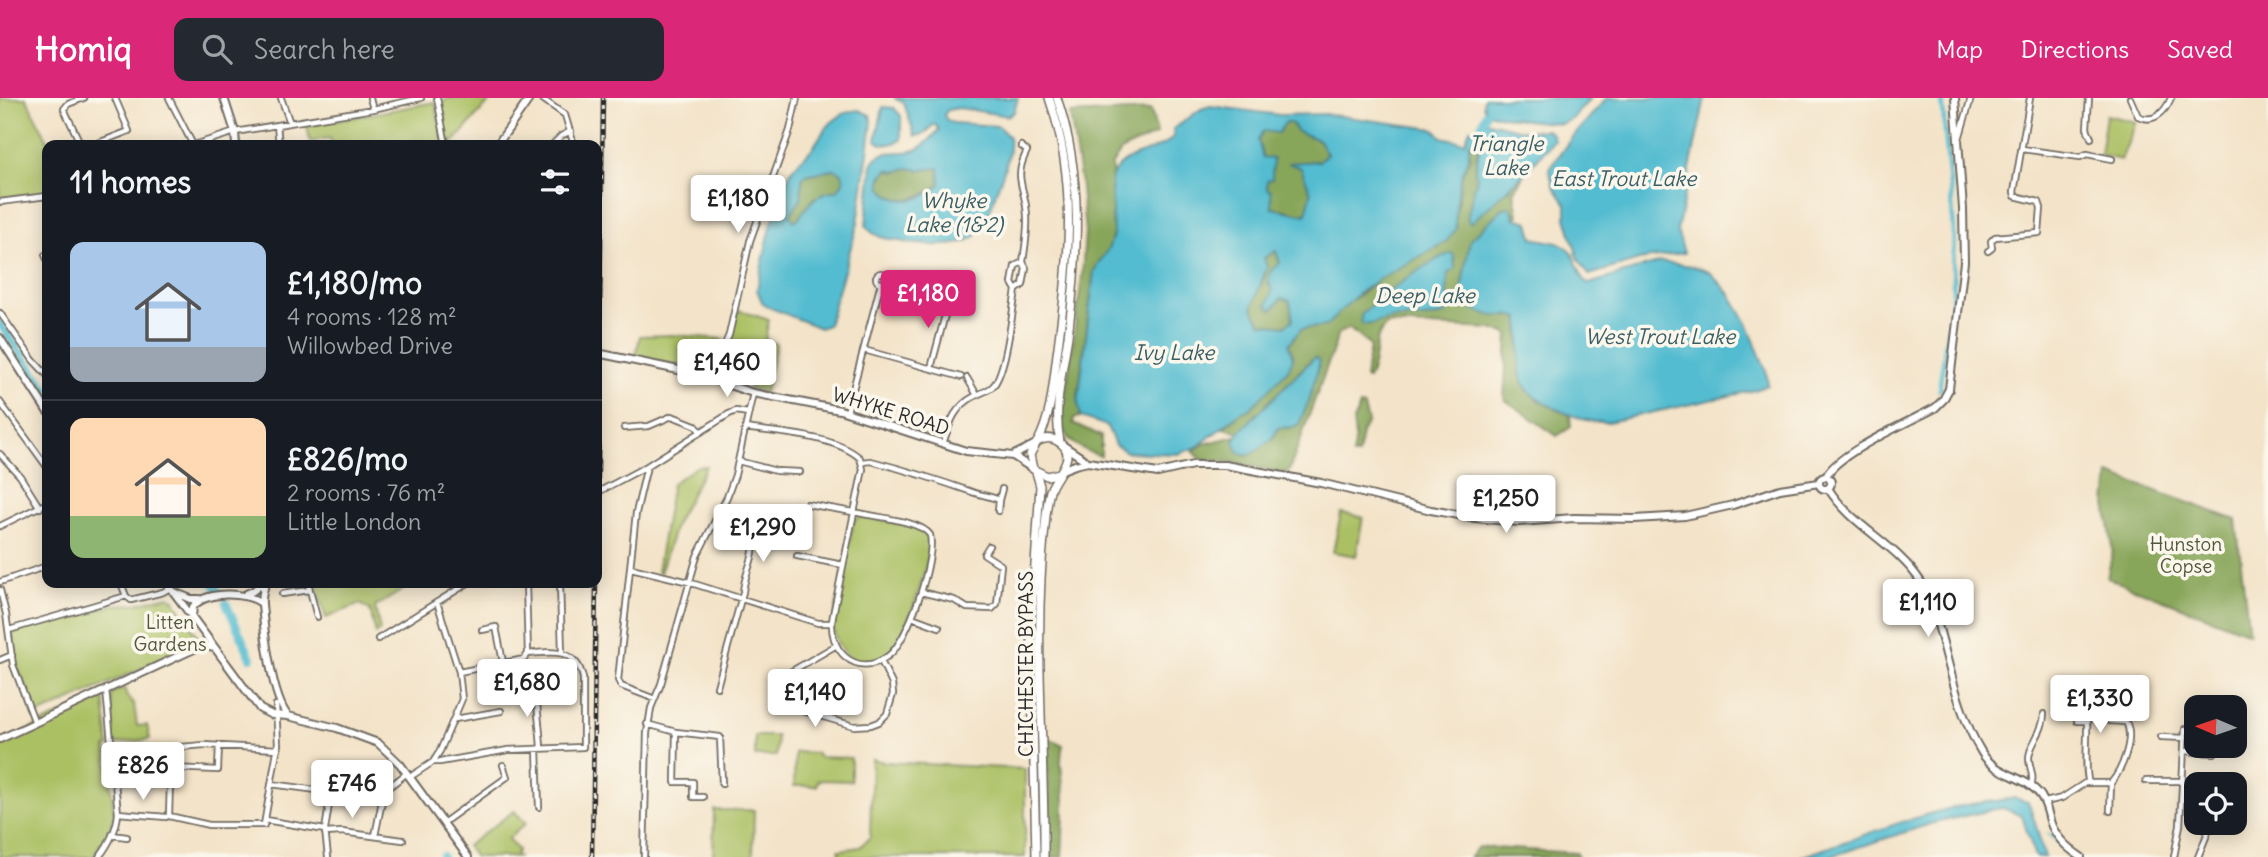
<!DOCTYPE html>
<html lang="en">
<head>
<meta charset="utf-8">
<style>
	:root { --surface:#171b24; --page:#242831; --text:#f1f3f6; --muted:#9ea1a6; --line:#363941; --accent:#db2777 }
	body { margin:0; font-family:Delius,sans-serif; background:var(--page); color:var(--text); height:100vh; display:flex; flex-direction:column; font-size:26px; white-space:nowrap }
	* { box-sizing:border-box; margin:0 }
	p { font-size:23px; color:var(--muted) }
	.icon { flex:none; width:38px; height:38px; fill:none; stroke:currentColor; stroke-width:2; stroke-linecap:round; stroke-linejoin:round }
	.map { position:relative; flex:1; overflow:hidden }
	.drawer { position:absolute; left:42px; top:42px; width:560px; height:448px; display:flex; flex-direction:column; background:var(--surface); border-radius:14px; box-shadow:0 4px 18px #0003 }
	.drawer>* { flex:none }
	.needle { width:46px; rotate:272deg }
	.controls { position:absolute; left:2184px; top:597px; display:grid; gap:14px }
	.controls a { display:grid; place-items:center; width:63px; height:63px; border-radius:14px; background:var(--surface); box-shadow:0 4px 18px #0003; font-size:35px }
	.price { position:absolute; translate:-50% -60px; padding:0 16px; border-radius:7px; background:#fff; color:#222; font-size:23px; line-height:46px; filter:drop-shadow(0 2px 4px #0008) }
	.price::after { content:''; position:absolute; left:50%; top:42px; width:21px; height:16px; margin-left:-10px; background:inherit; clip-path:polygon(0 0,100% 0,50% 100%) }
	.price.on { background:var(--accent); color:#fff }
	ul { padding:0; list-style:none }
	li { display:flex; align-items:center; gap:21px; height:175px; padding:0 28px }
	li+li { border-top:2px solid var(--line) }
	li span { display:grid; place-items:center; flex:none; width:196px; height:140px; border-radius:14px; color:#555 }
	li>.icon { margin-inline-start:auto }
	span .icon { width:84px; height:84px; fill:#fffc; stroke-width:1 }
	li b { font-size:30px }
	h2 { display:flex; justify-content:space-between; align-items:center; height:84px; padding:0 28px; font-size:30px }
	header { display:flex; align-items:center; gap:42px; box-sizing:border-box; height:98px; padding:0 35px; background:var(--accent); color:#fff }
	header strong { font-size:33px }
	nav { display:flex; gap:38px; margin-inline-start:auto; font-size:24px }
	.search { width:490px; height:63px; background:var(--page); display:flex; align-items:center; gap:18px; box-sizing:border-box; padding:0 24px; border-radius:14px; color:var(--muted); font-size:26px }
	.map>svg:first-child { display:block }
</style>
</head>
<body>
<header>
<strong>Homiq</strong>
<div class="search"><svg class="icon" aria-label="search" viewBox="0 0 24 24"><circle cx="10" cy="10" r="6"/><path d="M15 15l6 6"/></svg>Search here</div>
<nav><a>Map</a><a>Directions</a><a>Saved</a></nav>
</header>
<div class="map">
<svg width="2268" height="759" viewBox="0 0 2268 759">
	<rect width="100%" height="100%" fill="#fbf7ec"/>
	<filter id="ink" filterUnits="userSpaceOnUse"><feTurbulence type="fractalNoise" baseFrequency=".0143" numOctaves="2"/><feDisplacementMap in="SourceGraphic" scale="14" xChannelSelector="R" yChannelSelector="G"/><feConvolveMatrix kernelMatrix="1 2 1 2 8 2 1 2 1" color-interpolation-filters="sRGB"/></filter>
	<filter id="wash" filterUnits="userSpaceOnUse"><feTurbulence type="fractalNoise" baseFrequency=".00686" numOctaves="4" result="noise"/><feDisplacementMap in="SourceGraphic" scale="28" xChannelSelector="R" yChannelSelector="G"/><feGaussianBlur stdDeviation="1.57" result="paint"/><feColorMatrix in="noise" values="0 0 0 0 0 0 0 0 0 0 0 0 0 0 0 0 0 1.4 0 .05"/><feComposite in="paint" operator="in"/></filter>
	<g filter="url(#wash)">
		<rect width="100%" height="100%" fill="#f3e3c8"/>
		<path fill="#abc064" stroke="#6b7648" stroke-width="2" d="M0,0h26l24,47h-3v48l-47,5z
			M447,0h42l2,2 -40,45 -5,-5 -6,-33z
			M435,4l9,43h-112l-2,-7 -20,4 -3,-16z
			M2106,17l30,7 -15,38 -21,-5z
			M738,212l31,10 -4,19 11,5 -11,48 -16,-3 2,-12 -28,-9z
			M673,237l50,4 -14,26 -20,2 -54,-9 5,-22z
			M698,368h8l-30,57 -16,50 -3,-1 15,-89z
			M1341,415l22,4 -7,39 -23,-4z
			M862,418l58,12 8,6c4,19 -4,40 -10,59 -9,28 -27,88 -68,64 -12,-8 -16,-19 -17,-33l21,-104z
			M315,485h99l-39,24 5,24 -4,3 -6,-24 -10,-6 -34,14z
			M168,498l5,3 25,38 -2,7 -162,73 -17,-51 -5,-33 100,-28 23,-1z
			M125,590l1,7 8,9 3,22 10,-1 3,14 -36,5 -3,-48 4,-5z
			M101,598l3,3 5,47 -3,1 8,65c-2,18 -12,31 -21,45h-93v-114z
			M755,638h22l-1,20h-21z
			M795,654l22,1 1,4 33,1v23l-33,-1 -1,6h-23z
			M872,661l12,3 141,7v88h-186v-7l21,-3 10,-10z
			M714,712h40l-1,47h-40z
			M514,713l12,12 -18,16 10,11 -3,4 3,3h-43l-8,-11z"/>
		<path fill="#88a65a" stroke="#5a6842" stroke-width="2" d="M1151,12l6,24 -35,16 -10,14 1,71 -4,13 -15,23 -16,124 3,22 -7,1 -1,5 28,13v20c-12,-3 -34,-13 -37,-26 -2,-6 -1,-13 -1,-18l19,-135 3,-45 -5,-54 -10,-64z
			M1285,24l8,2 3,7 23,9 8,15 -7,6 -30,2 11,5 10,25 -5,22 -35,-8v-15l-4,-3v-9l6,-21h-10l-5,-19 5,-9z
			M1474,44l4,3 -3,26 2,7 -9,36 40,-24 16,-16 -10,19 4,22 -2,4 -3,-8 -11,-2 -32,31 -10,56 36,20h21l2,6 1,49 17,29 33,15 1,12 -14,9 -53,-37 4,-65 -17,-5 -103,-5c-18,13 -9,37 -20,55l-3,-1 5,-32c-8,-10 -14,-10 -21,-18l-10,5 -50,138 -6,2 -51,-11 -30,-2 -9,-9 11,-7 31,-8 -1,5 12,15 25,-16 8,-12h10l23,-69 -73,73 -16,-4 20,-17 7,-2 43,-53 -4,-12 12,-15 52,-29 26,-21 68,-38 11,-37 3,-27 9,-20 -1,-12z
			M907,70h32l1,16c-15,14 -57,29 -60,-4l7,-10 9,2z
			M835,71l7,4 2,8 -7,10c-12,-1 -24,7 -31,17 -5,6 -5,9 -12,14l-5,-7 12,-16 1,-20 3,-4z
			M1276,153l4,12 -9,7 11,28 8,3 3,19 -8,6 -24,-3 -9,-15 15,-40 -3,-10z
			M1360,308l4,1 4,15 -6,11 -4,22h-6l3,-17 -2,-17z
			M2109,376l127,46 13,113 -142,-55 6,-27 -7,-48z
			M1049,640l14,7c-5,17 1,37 1,56 0,18 -1,37 -2,56h-12l-3,-116z
			M1478,749l99,6 1,4h-108z"/>
		<path fill="#53bcd0" stroke="#3f747e" stroke-width="2" fill-rule="evenodd" d="M894,0h124l-4,14 -6,4 -49,-8 -11,2 -4,5 2,4 7,4 45,3 11,11c2,18 -6,36 -12,53 -5,13 -9,33 -20,44 -15,16 -53,11 -73,8 -14,-3 -29,-3 -38,-16l6,-61c8,-20 30,-8 46,-16 8,-4 15,-13 21,-19l-3,-5h-3l-8,9 -10,2 -11,-33zM907,70l13,2 19,-2 1,16c-17,17 -42,24 -59,3v-10l8,-8 7,3z
			M1484,0h107l-19,21 -11,5 -35,-4 -40,-7 -3,-8z
			M1607,0h98l-28,133 7,22 -45,7 -50,15 -11,-17 -12,-41v-13l-12,-17 -5,-18 24,-33z
			M1210,8l70,9 46,-1 108,15 8,8 23,5 5,-13 9,-1 6,-7 41,10 21,-1 5,4 2,6 -30,34 -53,49 -3,-2v-7l9,-36 -2,-7 4,-22 -3,-8 -3,-1 -4,5c2,13 -5,20 -8,33 -3,10 -7,41 -5,51l-9,12 -68,38 -21,15 -32,32 -25,3 -12,15 4,15 -5,11 -38,39 -7,2 -46,36 -19,7 -51,-2 -12,-7 -8,-19 -26,-9 -3,-14 16,-132 15,-24 4,-12 -2,-55c8,-30 45,-23 63,-44l-1,-7 28,-20zM1286,24l7,2 3,7 23,9 8,14 -8,7 -31,2 13,5 10,25 -5,22 -34,-7 -1,-17 -4,-2v-9l5,-1 1,-20 -10,-1 -5,-18 5,-9 15,2zM1276,153l4,12 -9,7 -3,10 4,11 -5,14 5,5 10,-12 8,3 3,19 -8,6 -24,-3 -9,-15 15,-41 -3,-9z
			M883,9l11,1 7,8v24c-8,4 -19,7 -25,0z
			M859,12l11,5 2,8 -14,100 -30,102 -8,3 -52,-21 -6,-5 -5,-12c6,-31 19,-94 35,-120 6,-10 16,-15 22,-24 11,-18 22,-34 45,-36zM835,71l7,4 2,8 -7,10c-12,-1 -24,7 -31,17 -6,6 -4,10 -12,13l-4,-6 11,-16 1,-20 3,-4z
			M1510,108l5,12 14,4 4,16c10,3 23,3 32,8 14,9 11,29 24,38l71,-22 32,4 18,6 20,22 18,31 18,46 2,14 -16,6 -144,31c-18,1 -30,-4 -47,-11 -58,-25 -36,-41 -42,-93 -8,-4 -15,-2 -23,-2 -11,-1 -25,-7 -34,-13l-2,-7 10,-56 32,-31z
			M1452,155l2,3 1,13 -7,4 -2,40c-17,9 -38,3 -56,6 -11,2 -18,7 -28,5l-1,-9c21,-19 66,-54 91,-62z
			M1315,259l5,4 -11,40 -10,23 -6,3 -14,1 -8,12 -21,15 -11,-2 -5,-12 5,-9z
			M2015,700l13,4 2,4 15,51h-10l-13,-41 -19,-8 -8,1 -65,15 -101,33h-29c52,-17 103,-38 156,-50 20,-5 39,-5 59,-9z"/>
		<g fill="none" stroke-linecap="round" stroke-linejoin="round">
			<path stroke="#53bcd0" stroke-width="2" d="M2048,735l23,24"/>
			<path stroke="#53bcd0" stroke-width="4.5" d="M1939,292l14,-97 1,-64 -12,-131"/>
			<path stroke="#53bcd0" stroke-width="8" d="M1480,31l6,-16
				M0,226l47,66
				M213,485l6,10
				M226,505l25,55
				M442,758v1"/>
		</g>
	</g>
	<g filter="url(#ink)">
		<g fill="none" stroke-linecap="round" stroke-linejoin="round">
			<g stroke="#716b62" stroke-width="8">
				<path id="minor" d="M169,0l24,47
					M281,0l9,25
					M370,0l3,11
					M437,0l9,47
					M541,0l24,17 9,30
					M2089,0l-2,30 4,10
					M2130,0l8,18c16,8 27,-4 33,-18
					M277,27l2,20
					M1959,41l12,-41
					M81,47l-17,-36 4,-5 16,-6
					M93,47l36,-14 -14,-33
					M194,47l41,-13 138,-23 48,-11
					M552,47l9,-9 10,-5
					M2022,51l58,8 7,-3 25,5
					M0,104l47,-6
					M1988,153l4,-3 -1,-7 4,-4 44,-4 2,-25 -2,-6 -24,-6 -1,-4 16,-94
					M45,157l2,4
					M876 180a5 5 0 1 1 10 0a5 5 0 1 1-10 0Z
					M886,182l60,16
					M946 197a5 5 0 1 1 10 0a5 5 0 1 1-10 0Z
					M1016,192l7,-5 3,-17 -3,-6
					M0,215l33,47 14,15
					M864,252l97,27
					M931,270l18,-68
					M710,280l19,-43 21,-94 40,-111 7,-32
					M967,280l10,17
					M0,304l47,65
					M847,314l34,-129
					M624,330l25,-2 23,-10 23,9 6,7
					M745,330c33,5 89,7 115,30l3,11 -30,146c-7,34 23,65 55,41 20,-14 48,-98 42,-121 -9,-14 -54,-18 -71,-22l-12,-2 -40,-7
					M943,346c7,-22 11,-37 32,-48 7,-4 14,-5 19,-11 13,-18 18,-72 22,-95l-4,-7 3,-17 8,-4c2,-15 5,-31 4,-46 -1,-29 -15,-36 0,-65l-6,-5
					M0,356l20,22 20,32
					M738,363l38,10 24,1
					M862,364l9,-1c35,9 67,19 101,31 8,3 18,4 27,8l-1,11
					M647,368l-11,47 -18,167 3,6 34,13
					M600,393l47,-25 82,-52 7,-3 12,2
					M999,402l3,-11
					M0,428l47,-23
					M797,458l46,9
					M631,470l54,13 133,42h13
					M0,484l47,-16
					M121,485l5,13 5,4 32,-8 7,-4
					M308,485l9,34
					M560,485l2,70
					M0,492l6,24 7,51 22,58
					M921,494l33,8 13,8 25,1 5,-5 4,-39 -17,-11 5,-8
					M282,496l27,-4
					M912,519l27,10
					M9,532l117,-34
					M482,532l14,-3 7,35
					M378,541l90,-56
					M835,548l-55,32 -1,4 4,23 71,21 17,-1 8,-3 8,-8 6,-20 -1,-10 -11,-23
					M0,562l12,-5
					M459,574l65,-13 4,-5 -2,-71
					M717,589l26,-95c1,-13 6,-23 9,-35 4,-15 0,-32 6,-46l10,1
					M536,592c1,20 4,38 5,58
					M455,621l46,-8
					M2077,623h10c1,16 -3,50 2,62
					M647,626l29,8 44,5 2,47
					M676,634l-1,50h18v15h10
					M2161,639l24,1
					M171,650l-2,68 40,9h55l14,-80 -2,-40
					M537,651l2,58
					M2184,653l30,2
					M112,655l92,-8 74,4
					M433,664l7,-11 22,-52 -3,-27 -22,-70
					M171,670l47,2 1,-25
					M410,679l23,-15h7l68,-12 75,-3v-69c-7,-30 -30,-27 -55,-24
					M2146,683h37
					M271,686l107,14 3,-2
					M2031,688c4,-12 -2,-17 -2,-28 0,-14 15,-26 15,-44
					M2045,704l17,-4 23,-15h26c11,-13 24,-45 15,-61l-17,-1
					M2110,713l1,-28
					M118,715l48,4
					M265,722l60,10
					M443,725l64,-46 -4,-12
					M325,735l17,-1 61,8
					M112,737l15,2
					M375,738l9,-45 23,-18
					M99,759c10,-13 18,-28 19,-44l-12,-123
					M328,759l-3,-27 6,-38
					M644,759l3,-124 4,-25 10,-24 36,-128 30,-59 8,-22 18,-82
					M2174,759l6,-32 5,-96
					M2198,759l10,-25"/>
			</g>
			<g stroke="#716b62" stroke-width="10">
				<path id="major" d="M224,0l11,34 1,13
					M497,47l33,-47
					M0,240l47,73
					M597,255l96,20 60,20 87,17 126,41 47,5 20,13
					M1064,348l24,16
					M1014,357l20,-10
					M1062,372l13,-5 13,-3 70,11 35,-8h32l96,18 110,27 44,8 44,4 55,-4 61,1 50,-3 48,-11 47,-16 39,-6
					M1819 385a6 6 0 1 1 12 0a6 6 0 1 1-12 0Z
					M1826,379c9,-23 85,-56 109,-69l8,-8 6,-11 15,-127 -1,-53 -8,-111
					M1828,390c24,39 69,56 93,94 10,16 14,33 19,50 11,40 20,86 42,121 14,23 44,22 59,43 5,8 7,16 9,25 5,16 17,27 31,36
					M167,485l93,126 12,6 16,1 49,12 41,15 22,21 68,93
					M265,485c-1,7 -4,14 -3,21 2,27 10,94 26,112
					M174,494l17,7h8
					M246,496l7,-3 10,-8
					M192,518l1,-9c11,-16 53,-16 68,-4
					M0,641l194,-90 11,-3 10,2"/>
			</g>
			<g stroke="#716b62" stroke-width="10">
				<path id="highway" d="M1057,0c27,78 21,157 11,238 -5,34 -15,72 -8,106
					M1038,343c15,-29 15,-61 20,-94 11,-84 20,-167 -9,-249
					M1036,374l4,14 -9,141 5,230
					M1044,759c1,-110 -11,-220 1,-330 1,-12 2,-25 5,-36 5,-16 31,-37 7,-50 -6,-4 -13,-3 -20,1l-7,13 3,14 14,7 12,-3"/>
			</g>
			<use href="#minor" stroke="#fff" stroke-width="4.5"/>
			<use href="#major" stroke="#fff" stroke-width="6"/>
			<use href="#highway" stroke="#fff" stroke-width="7"/>
			<g stroke="#2b2b2b" stroke-width="4.5">
				<path id="rail" d="M597,442l6,-442
					M592,759l4,-274"/>
			</g>
			<use href="#rail" stroke="#fbf7ec" stroke-width="2" stroke-dasharray="5" stroke-linecap="butt"/>
		</g>
	</g>
	<g text-anchor="middle" dominant-baseline="central" stroke-width="7" stroke-linejoin="round" paint-order="stroke">
		<g font-size="19" fill="#2b2b2b" stroke="#fbf7ec">
			<text transform="translate(891 313) rotate(17)">WHYKE ROAD</text>
			<text transform="translate(1026 566) rotate(-90)">CHICHESTER BYPASS</text>
		</g>
		<g font-size="19" fill="#51583c" stroke="#fbf7ec">
			<text x="2186" y="446">Hunston<tspan x="2186" dy="22">Copse</tspan></text>
			<text x="170" y="524">Litten<tspan x="170" dy="22">Gardens</tspan></text>
		</g>
		<g font-size="21" font-style="italic" fill="#395e65" stroke="#fbf7ec">
			<text x="1506" y="45">Triangle<tspan x="1506" dy="24">Lake</tspan></text>
			<text x="1624" y="80">East Trout Lake</text>
			<text x="954" y="102">Whyke<tspan x="954" dy="24">Lake (1&amp;2)</tspan></text>
			<text x="1425" y="197">Deep Lake</text>
			<text x="1660" y="238">West Trout Lake</text>
			<text x="1174" y="254">Ivy Lake</text>
		</g>
	</g>
</svg>
<div class="controls">
<a><svg class="needle" viewBox="-14 -14 28 28"><path d="M0-13l5 13h-10z" fill="#e53935"/><path d="M0 13l5-13h-10z" fill="#9ea1a6"/></svg></a>
<a><svg class="icon" aria-label="locate" viewBox="0 0 24 24"><circle cx="12" cy="12" r="6"/><path d="M12 2v4M12 18v4M2 12h4M18 12h4"/></svg></a>
</div>
<b class="price" style="left:738px;top:137px">£1,180</b>
<b class="price on" style="left:928px;top:232px">£1,180</b>
<b class="price" style="left:727px;top:301px">£1,460</b>
<b class="price" style="left:1506px;top:437px">£1,250</b>
<b class="price" style="left:763px;top:466px">£1,290</b>
<b class="price" style="left:1928px;top:541px">£1,110</b>
<b class="price" style="left:527px;top:621px">£1,680</b>
<b class="price" style="left:815px;top:631px">£1,140</b>
<b class="price" style="left:2100px;top:637px">£1,330</b>
<b class="price" style="left:143px;top:704px">£826</b>
<b class="price" style="left:352px;top:722px">£746</b>
<section class="drawer">
<h2>11 homes<svg class="icon" aria-label="filters" viewBox="0 0 24 24"><path d="M4 7h16M4 17h16"/><circle cx="9" cy="7" r="2"/><circle cx="15" cy="17" r="2"/></svg></h2>
<ul>
<li><span style="background:linear-gradient(#a9c7e8 75%,#9aa5b1 0)"><svg class="icon" aria-label="home" viewBox="0 0 24 24"><path d="M3 11l9-7 9 7M6 9v11h12V9"/></svg></span><div><b>£1,180/mo</b><p>4 rooms · 128 m²</p><p>Willowbed Drive</p></div></li>
<li><span style="background:linear-gradient(#ffd9b3 70%,#8fb573 0)"><svg class="icon" aria-label="home" viewBox="0 0 24 24"><path d="M3 11l9-7 9 7M6 9v11h12V9"/></svg></span><div><b>£826/mo</b><p>2 rooms · 76 m²</p><p>Little London</p></div></li>
</ul>
</section>
</div>
</body>
</html>
